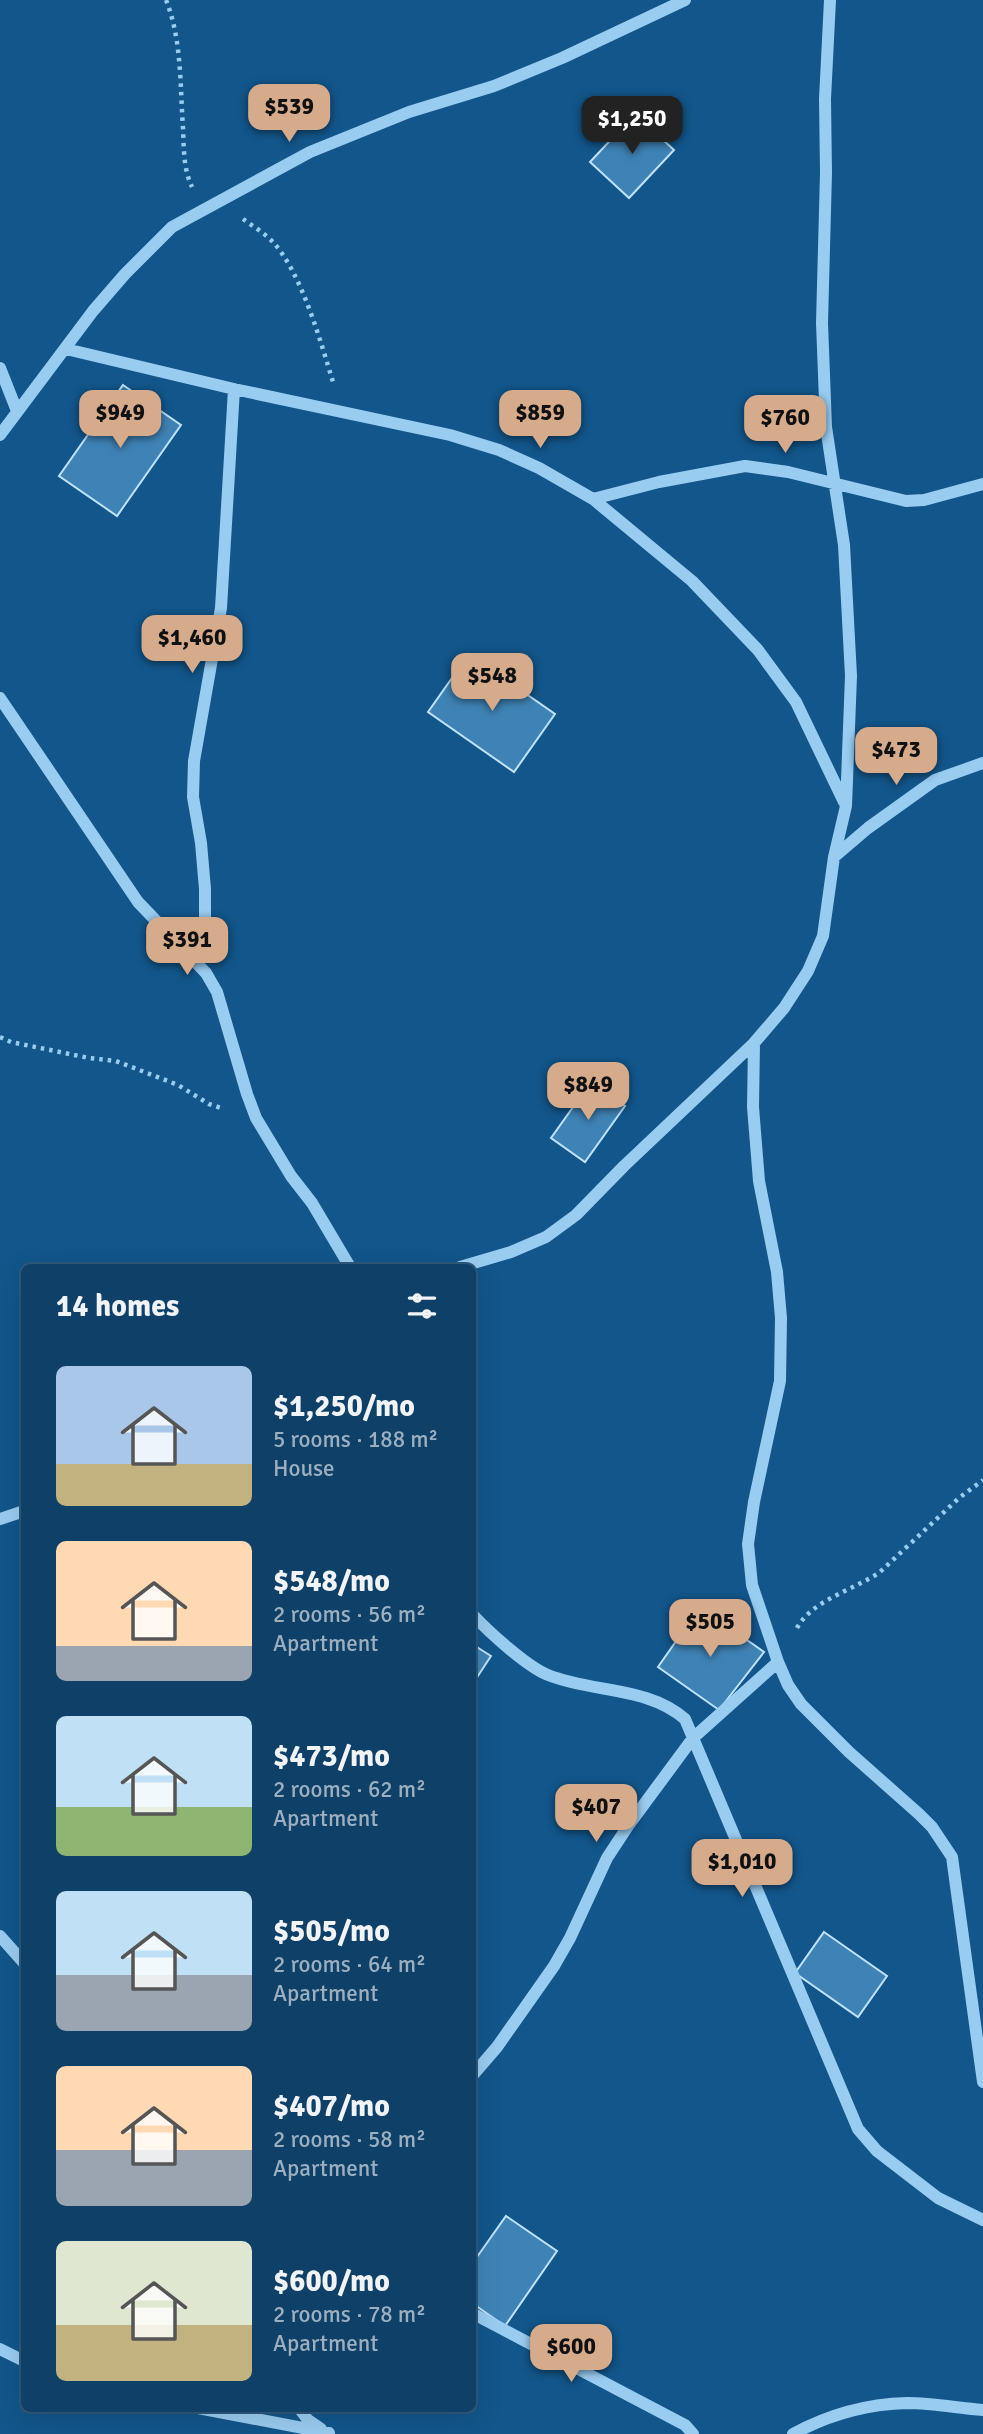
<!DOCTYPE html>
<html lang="en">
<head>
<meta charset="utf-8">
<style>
	:root { --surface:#0e4068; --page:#17476e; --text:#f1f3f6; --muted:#9bafc0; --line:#2e597c; --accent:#d6ab8b }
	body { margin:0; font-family:Signika,sans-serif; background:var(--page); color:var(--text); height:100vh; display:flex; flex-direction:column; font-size:26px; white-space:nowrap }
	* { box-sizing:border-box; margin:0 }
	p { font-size:23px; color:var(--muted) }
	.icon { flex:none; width:38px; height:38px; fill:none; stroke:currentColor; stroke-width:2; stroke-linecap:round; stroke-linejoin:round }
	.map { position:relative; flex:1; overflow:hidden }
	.drawer { position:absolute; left:21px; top:1264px; width:455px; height:1148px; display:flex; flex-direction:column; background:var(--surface); border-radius:10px; box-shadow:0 7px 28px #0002,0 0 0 2px var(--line) }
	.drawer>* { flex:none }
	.price { position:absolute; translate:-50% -60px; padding:0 16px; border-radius:14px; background:var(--accent); color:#111; font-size:23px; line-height:46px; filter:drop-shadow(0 2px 4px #0008) }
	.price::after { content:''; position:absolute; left:50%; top:42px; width:21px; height:16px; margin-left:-10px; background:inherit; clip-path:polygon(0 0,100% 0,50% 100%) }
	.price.selected { background:#222; color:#fff }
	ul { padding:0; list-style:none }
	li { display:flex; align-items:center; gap:21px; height:175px; padding:0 35px }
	li span { display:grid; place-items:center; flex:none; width:196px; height:140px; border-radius:10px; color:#555 }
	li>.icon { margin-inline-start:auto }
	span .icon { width:84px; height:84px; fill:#fffc; stroke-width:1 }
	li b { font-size:30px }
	h2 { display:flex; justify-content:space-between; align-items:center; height:84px; padding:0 35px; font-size:30px }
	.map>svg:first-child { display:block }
</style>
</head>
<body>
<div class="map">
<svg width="983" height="2434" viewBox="0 0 983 2434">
	<rect width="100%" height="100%" fill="#12568b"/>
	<path fill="#3f83b6" stroke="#bfe3fc" stroke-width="2" d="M635,114l39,36 -45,48 -39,-36z
		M123,385l58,40 -64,91 -58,-40z
		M469,654l86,60 -41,58 -86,-60z
		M591,1082l34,24 -40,56 -34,-24z
		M700,1607l64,45 -45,58 -61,-43z
		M472,1644l19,12 -19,29z
		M824,1932l63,44 -29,41 -63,-44z
		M506,2216l51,35 -52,75 -33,-23v-39z"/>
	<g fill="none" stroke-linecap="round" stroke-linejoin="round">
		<path stroke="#99ccf1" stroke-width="4.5" stroke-dasharray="3.5 5" stroke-linecap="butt" d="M166,0c16,40 14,86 17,128 1,20 0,40 9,59
			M243,219c10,7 21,14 30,23 29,32 47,98 60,140
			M0,1037l11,5 78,16 27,3 62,24 31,19 12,4
			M797,1628c15,-28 57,-38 83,-56l79,-74 24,-18"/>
		<path stroke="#99ccf1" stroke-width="12" d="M66,349l168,40 216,46 49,15 40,18 54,31 99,82 66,69 38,52 48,100
			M0,368l17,43
			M0,435l93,-124 32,-37 47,-47 138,-75 99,-40 85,-26 68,-28 123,-58
			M593,499l66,-17 86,-16 43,6 118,29 18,-1 59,-16
			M0,698l138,204 68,71 11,19 30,102 9,24 35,58 21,27 38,64
			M834,857l34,-29 67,-48 48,-17
			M197,963l8,-30v-44l-4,-46 -8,-46 1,-36 27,-153 13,-219
			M754,1043l-1,64 6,74 18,91 4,46 -1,63 -26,121 -6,42 4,41 26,77 10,23 13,19 48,48 70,62 13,13 20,30 31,225
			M460,1267l51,-15 35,-15 30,-22 48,-49 130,-123 30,-35 24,-37 15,-35 11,-79 12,-51 5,-130 -7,-131 -18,-118 -4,-104 4,-150 -1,-74 5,-99
			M0,1519l24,-8
			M472,1614c16,17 55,53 76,61 45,18 99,11 137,44l173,410 19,22 61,47 45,22
			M0,1936l24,27
			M472,2076l25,-29 57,-81 16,-28 37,-80 21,-32 65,-88 85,-76
			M472,2313l213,112 8,9
			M0,2349l24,12
			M198,2408l131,25
			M299,2408l9,12 13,9
			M793,2434c35,-19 74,-30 114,-31 25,0 51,5 76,7"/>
	</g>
</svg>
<b class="price" style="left:289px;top:144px">$539</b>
<b class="price selected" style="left:632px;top:156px">$1,250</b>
<b class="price" style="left:120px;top:450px">$949</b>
<b class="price" style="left:540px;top:450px">$859</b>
<b class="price" style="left:785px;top:455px">$760</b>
<b class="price" style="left:192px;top:675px">$1,460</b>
<b class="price" style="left:492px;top:713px">$548</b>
<b class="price" style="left:896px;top:787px">$473</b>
<b class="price" style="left:187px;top:977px">$391</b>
<b class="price" style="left:588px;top:1122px">$849</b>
<b class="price" style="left:710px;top:1659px">$505</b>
<b class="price" style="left:596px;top:1844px">$407</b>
<b class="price" style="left:742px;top:1899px">$1,010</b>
<b class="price" style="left:571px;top:2384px">$600</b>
<section class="drawer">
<h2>14 homes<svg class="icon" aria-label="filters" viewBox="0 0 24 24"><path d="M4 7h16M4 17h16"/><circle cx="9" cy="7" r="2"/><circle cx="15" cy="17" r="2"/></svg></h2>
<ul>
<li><span style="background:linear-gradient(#a9c7e8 70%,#c2b280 0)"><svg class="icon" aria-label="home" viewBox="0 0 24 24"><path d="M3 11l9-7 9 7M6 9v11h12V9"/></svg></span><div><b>$1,250/mo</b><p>5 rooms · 188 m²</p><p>House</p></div></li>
<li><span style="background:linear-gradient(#ffd9b3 75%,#9aa5b1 0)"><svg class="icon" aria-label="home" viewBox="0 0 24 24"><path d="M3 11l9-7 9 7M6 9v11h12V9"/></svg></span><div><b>$548/mo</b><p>2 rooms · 56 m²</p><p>Apartment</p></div></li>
<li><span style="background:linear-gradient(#bfe0f5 65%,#8fb573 0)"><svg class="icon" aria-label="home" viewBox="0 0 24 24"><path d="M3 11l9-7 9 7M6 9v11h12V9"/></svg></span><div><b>$473/mo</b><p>2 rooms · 62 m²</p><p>Apartment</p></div></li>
<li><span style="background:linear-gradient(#bfe0f5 60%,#9aa5b1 0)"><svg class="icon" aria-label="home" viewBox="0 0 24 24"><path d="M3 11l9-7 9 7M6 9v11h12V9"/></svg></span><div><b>$505/mo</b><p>2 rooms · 64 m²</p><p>Apartment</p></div></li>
<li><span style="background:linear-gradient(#ffd9b3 60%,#9aa5b1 0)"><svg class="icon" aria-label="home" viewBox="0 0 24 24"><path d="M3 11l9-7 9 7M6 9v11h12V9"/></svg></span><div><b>$407/mo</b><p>2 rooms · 58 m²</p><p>Apartment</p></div></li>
<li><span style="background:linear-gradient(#dfe7d0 60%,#c2b280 0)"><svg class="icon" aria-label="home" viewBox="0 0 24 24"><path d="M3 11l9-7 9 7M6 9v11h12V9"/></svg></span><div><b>$600/mo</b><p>2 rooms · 78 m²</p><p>Apartment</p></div></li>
</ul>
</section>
</div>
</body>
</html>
